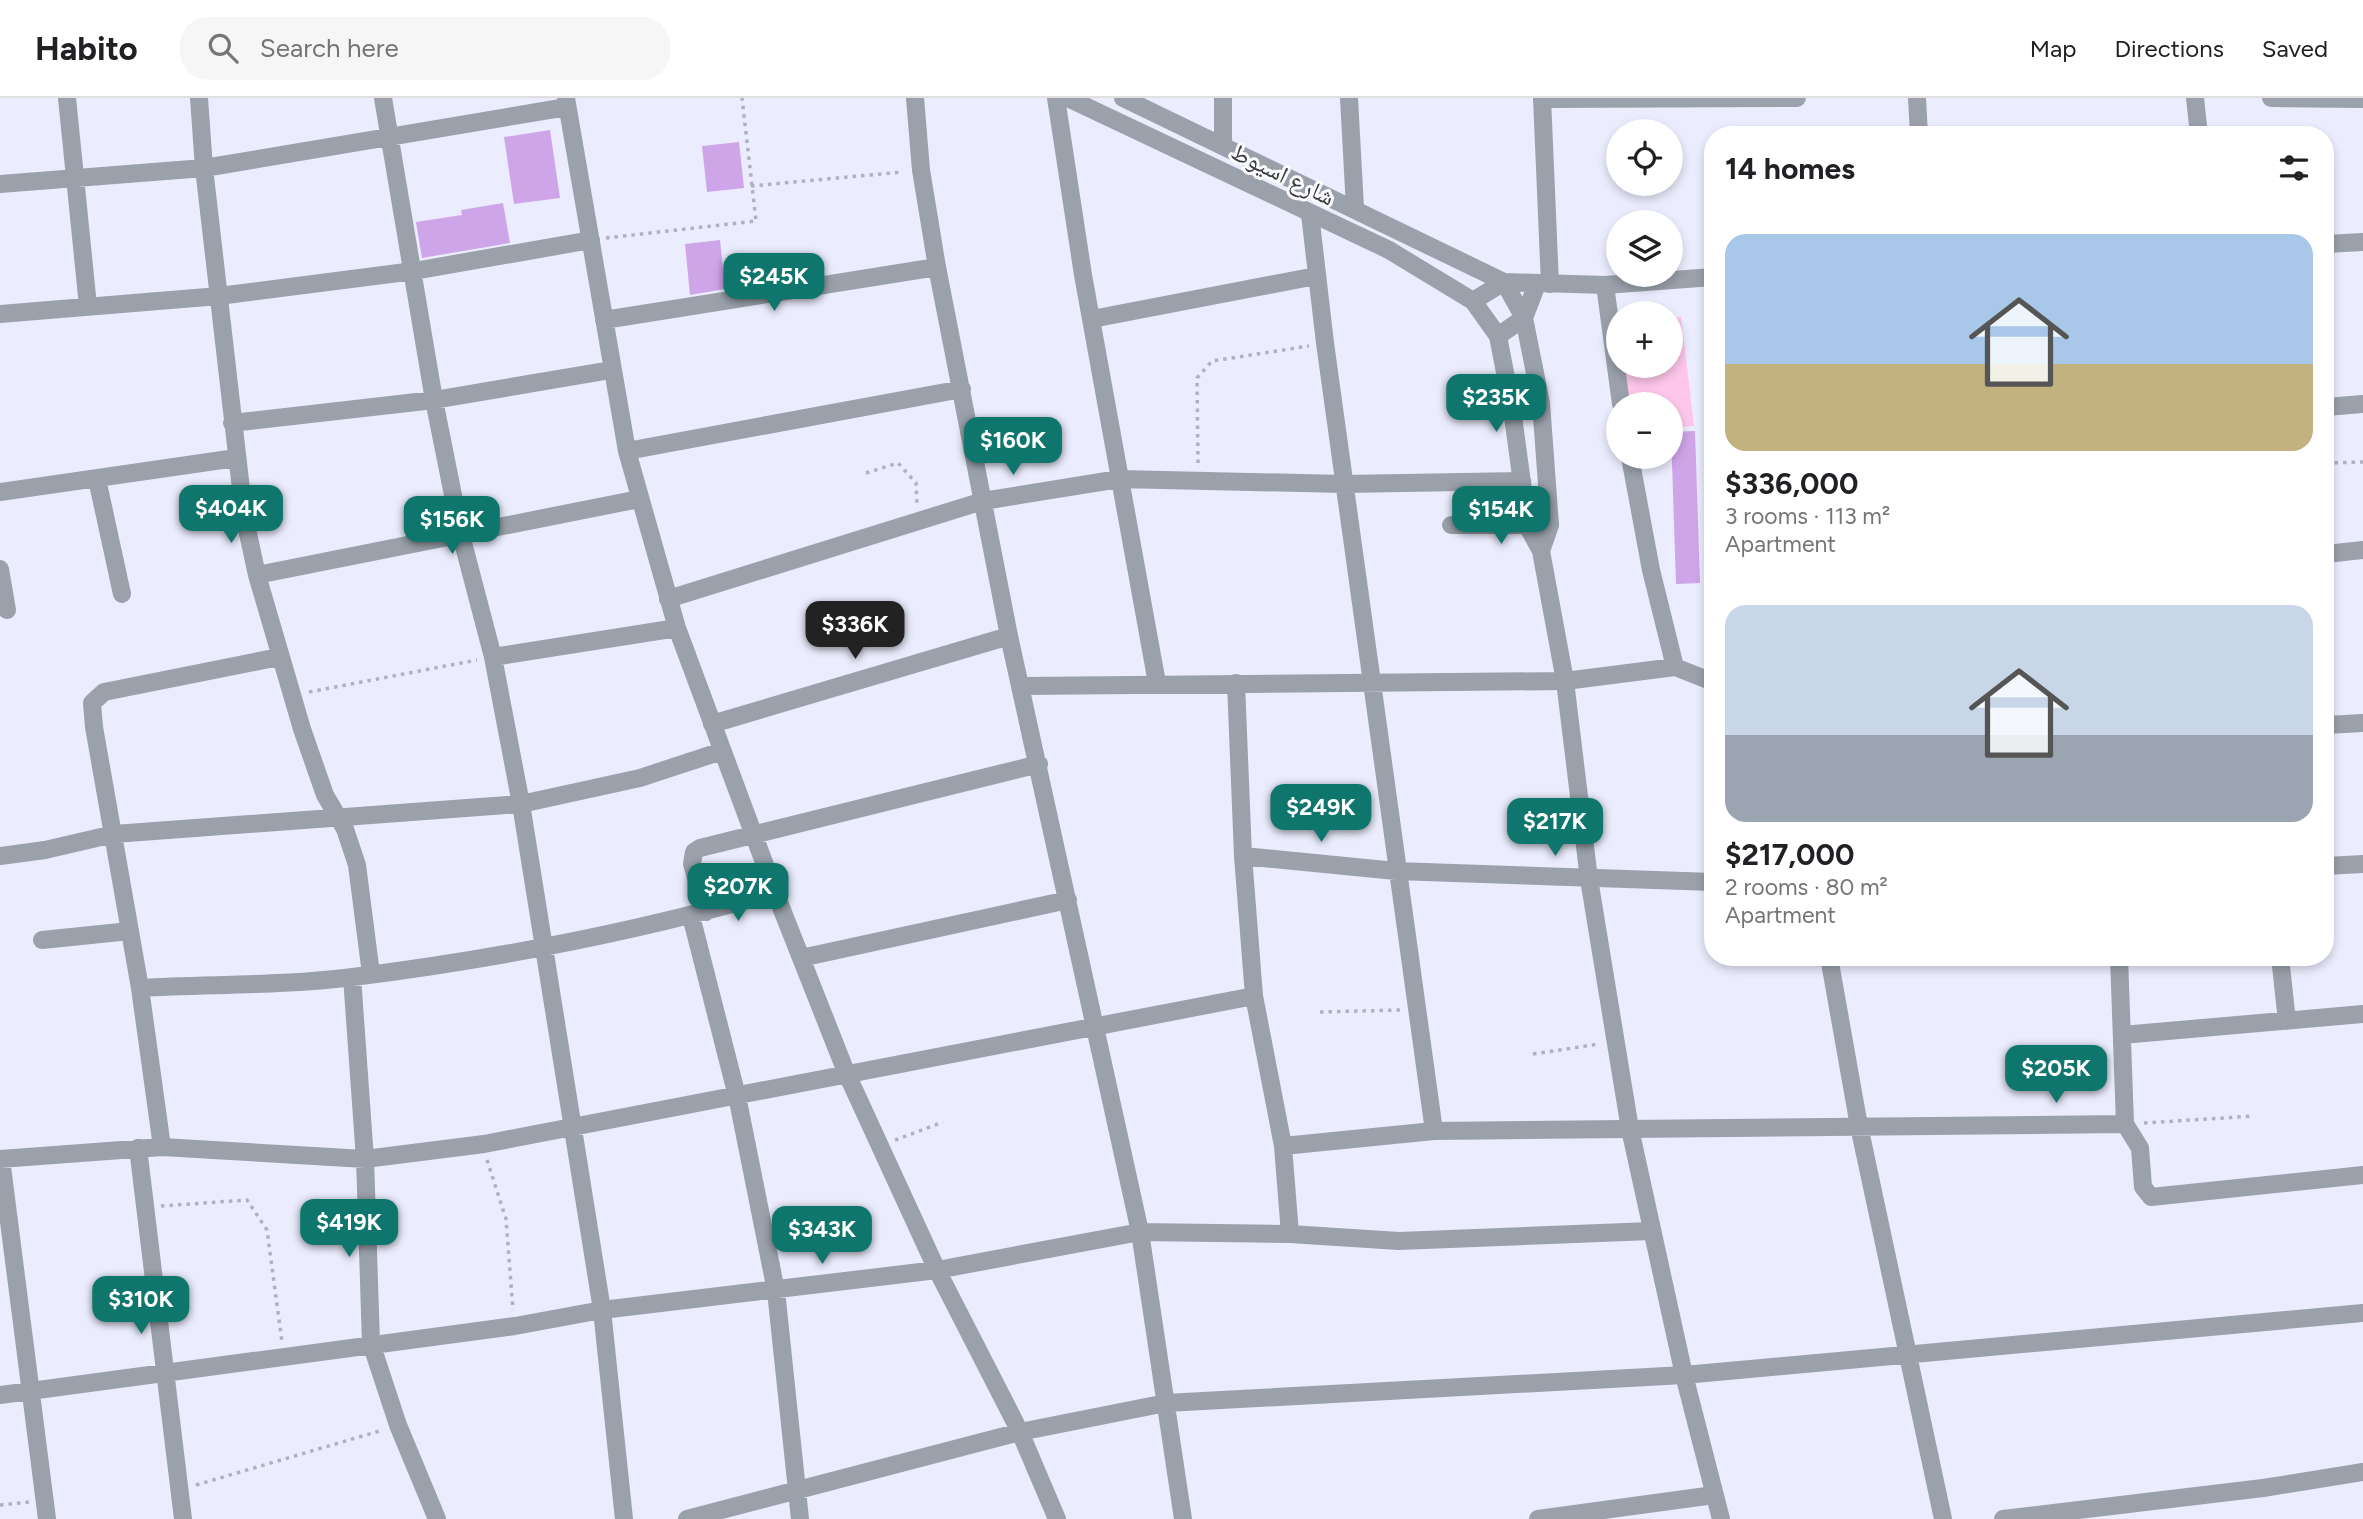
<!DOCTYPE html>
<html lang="en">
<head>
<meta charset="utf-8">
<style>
	:root { --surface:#fff; --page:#f6f6f6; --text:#202124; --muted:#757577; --line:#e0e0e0; --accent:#0f766e }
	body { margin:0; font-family:Figtree,"Noto Naskh Arabic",sans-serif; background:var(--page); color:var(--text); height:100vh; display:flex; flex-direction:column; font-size:26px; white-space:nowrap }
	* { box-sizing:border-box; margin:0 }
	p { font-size:23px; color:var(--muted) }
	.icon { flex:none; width:38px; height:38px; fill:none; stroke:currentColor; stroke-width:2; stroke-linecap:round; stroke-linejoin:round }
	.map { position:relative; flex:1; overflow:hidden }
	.details { position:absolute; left:1704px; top:28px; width:630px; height:840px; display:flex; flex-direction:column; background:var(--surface); border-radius:28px; box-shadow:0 4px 10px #0003 }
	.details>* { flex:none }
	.controls { position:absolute; left:1606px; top:21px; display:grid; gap:14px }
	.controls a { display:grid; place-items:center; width:77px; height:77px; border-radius:50%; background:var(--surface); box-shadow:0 4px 10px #0003; font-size:35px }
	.price { position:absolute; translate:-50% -60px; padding:0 16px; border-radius:14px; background:var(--accent); color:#fff; font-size:23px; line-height:46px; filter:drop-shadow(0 2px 4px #0008) }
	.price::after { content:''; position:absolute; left:50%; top:42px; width:21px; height:16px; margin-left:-10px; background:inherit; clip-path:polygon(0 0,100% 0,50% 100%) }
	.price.on { background:#222; color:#fff }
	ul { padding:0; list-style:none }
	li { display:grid; align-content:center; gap:14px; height:371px; padding:0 21px }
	li span { display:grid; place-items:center; height:217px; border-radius:21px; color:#555 }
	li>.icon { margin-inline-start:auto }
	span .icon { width:126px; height:126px; fill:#fffc; stroke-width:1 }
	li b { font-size:30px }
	h2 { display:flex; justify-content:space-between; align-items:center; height:84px; padding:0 21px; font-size:30px }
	header { display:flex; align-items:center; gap:42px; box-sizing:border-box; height:98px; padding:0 35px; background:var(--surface); border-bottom:2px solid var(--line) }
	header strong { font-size:33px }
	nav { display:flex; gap:38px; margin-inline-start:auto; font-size:24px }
	.search { width:490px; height:63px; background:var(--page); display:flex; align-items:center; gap:18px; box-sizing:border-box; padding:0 24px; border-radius:28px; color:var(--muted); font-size:26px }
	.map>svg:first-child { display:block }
</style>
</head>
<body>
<header>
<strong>Habito</strong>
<div class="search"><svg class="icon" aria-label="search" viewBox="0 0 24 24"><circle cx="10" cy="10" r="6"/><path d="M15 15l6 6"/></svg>Search here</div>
<nav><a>Map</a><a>Directions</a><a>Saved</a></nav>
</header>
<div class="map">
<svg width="2363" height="1421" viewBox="0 0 2363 1421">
	<rect width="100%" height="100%" fill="#ebecfd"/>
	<path fill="#fdc6ea" d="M1681,219l13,109 -23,2v-24h-44l-4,-38h48v-48z"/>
	<path fill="#cfa5e9" d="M550,32l10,68 -46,6 -10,-67z
		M739,44l5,46 -37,4 -5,-46z
		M503,105l7,40 -88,15 -6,-36 46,-7 -1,-5z
		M720,142l5,49 -35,6 -5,-51z
		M1695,333l5,152 -24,1 -5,-152z"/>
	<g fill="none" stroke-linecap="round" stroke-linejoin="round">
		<path stroke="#b0b1c0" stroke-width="3.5" stroke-dasharray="3.5 5" stroke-linecap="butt" d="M751,88l151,-14
			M606,140l150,-17 -14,-123
			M1198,365l-1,-85 15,-17 97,-15
			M2326,365l37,-1
			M866,375l32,-10 18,20 1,21
			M309,594l168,-32
			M1320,914l80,-2
			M1533,956l66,-10
			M2144,1025l110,-7
			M895,1042l48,-18
			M487,1062l19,59 7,91
			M161,1108l86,-6 20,30 15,112
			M196,1387l187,-55
			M0,1407l29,-3"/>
		<path stroke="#9aa1ab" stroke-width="18" d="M67,0l21,208
			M199,0l5,70 40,347 13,60 45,154 23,66 20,34 12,36 14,109
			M383,0l51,302 27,135 32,122 28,147 81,506 22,209
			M566,0l61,353 50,177 98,264 71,180 91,198 83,162 37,87
			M915,0l6,72 16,97 72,369 131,596 43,287
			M1056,0l27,177 74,408
			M1223,0v47
			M1349,0l6,110
			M1542,0l8,186
			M1917,0l2,37
			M2195,0l4,37
			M2271,0l92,1
			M1542,1l255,-1
			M0,86l204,-16 363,-61
			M1310,116l15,129 109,788
			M2326,146l37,-2
			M1605,187l16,119
			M0,216l219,-18 195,-25 177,-31
			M1092,221l224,-43
			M604,222l333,-53
			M232,325l202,-23 177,-30
			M627,353l335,-62
			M1630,359l21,113 24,97
			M97,381l25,115
			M0,394l236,-34
			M1451,427h99
			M2326,456l37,-4
			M0,471l7,41
			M257,477l382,-76
			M668,501l315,-98 136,-22 225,5 178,-3
			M493,559l184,-29
			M1236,585l7,173 11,140 29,150 7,88
			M1022,588l543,-5 110,-14 38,15
			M712,626l297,-88
			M2326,627l37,-2
			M0,758l45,-6 69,-16 407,-30 119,-26 82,-27
			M1243,758l153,15 317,11
			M2326,768l37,-2
			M706,814l-14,-48 2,-12 6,-4 339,-84
			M691,818l46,180 39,195 24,228
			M42,842l88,-9
			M1829,859l30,169 84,393
			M2280,859l7,64
			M801,860l267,-58
			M352,879l13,182 6,184 27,82 39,94
			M140,890c70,-4 143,-2 213,-11 143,-18 284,-45 422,-85
			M2122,937l241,-21
			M2125,1026l15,24 3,39 8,10 212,-22
			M1283,1048l151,-15 691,-7 -6,-167
			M162,1049l-22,-159 -46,-261 -2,-24 12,-11 175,-35
			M138,1050l45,371
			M0,1061l162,-12 203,12 119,-15 770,-148
			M1,1061l46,360
			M0,1297l515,-69 87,-16 335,-40 203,-38 150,2 109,7 252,-10
			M687,1421l333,-87 146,-29 518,-28 679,-62
			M1538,1421l176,-24
			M2003,1421l260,-31 100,-16"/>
		<path stroke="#9aa1ab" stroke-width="18" d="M1068,0l321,152 84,51 25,35 14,73 16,118 13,24 24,130 24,198 41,250 54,246 37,144
			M1123,0l381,184 20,36 17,85 9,122 -9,26
			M1473,203l31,-19 101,3 108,-8
			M1498,238l26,-18 13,-34
			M2326,309l37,-3"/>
	</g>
	<g text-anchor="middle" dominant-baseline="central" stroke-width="6" stroke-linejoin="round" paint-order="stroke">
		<g font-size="24" fill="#373842" stroke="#fbfbfb">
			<text transform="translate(1283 76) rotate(26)">شارع اسيوط</text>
		</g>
	</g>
</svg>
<div class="controls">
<a><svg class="icon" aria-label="locate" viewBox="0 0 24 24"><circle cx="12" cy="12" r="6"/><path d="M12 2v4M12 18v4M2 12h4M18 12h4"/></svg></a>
<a><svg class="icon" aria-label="layers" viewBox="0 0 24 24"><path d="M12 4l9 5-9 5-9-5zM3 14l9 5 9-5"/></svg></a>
<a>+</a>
<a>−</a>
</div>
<b class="price" style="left:774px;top:215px">$245K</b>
<b class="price" style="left:1496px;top:336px">$235K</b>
<b class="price" style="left:1013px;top:379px">$160K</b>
<b class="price" style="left:231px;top:447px">$404K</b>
<b class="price" style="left:1501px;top:448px">$154K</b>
<b class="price" style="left:452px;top:458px">$156K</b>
<b class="price on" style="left:855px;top:563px">$336K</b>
<b class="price" style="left:1321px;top:746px">$249K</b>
<b class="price" style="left:1555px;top:760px">$217K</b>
<b class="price" style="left:738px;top:825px">$207K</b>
<b class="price" style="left:2056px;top:1007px">$205K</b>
<b class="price" style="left:349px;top:1161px">$419K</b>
<b class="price" style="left:822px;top:1168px">$343K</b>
<b class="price" style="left:141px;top:1238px">$310K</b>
<section class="details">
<h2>14 homes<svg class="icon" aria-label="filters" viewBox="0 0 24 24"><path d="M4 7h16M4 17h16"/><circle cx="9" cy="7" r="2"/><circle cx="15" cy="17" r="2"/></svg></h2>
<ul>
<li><span style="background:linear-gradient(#a9c7e8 60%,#c2b280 0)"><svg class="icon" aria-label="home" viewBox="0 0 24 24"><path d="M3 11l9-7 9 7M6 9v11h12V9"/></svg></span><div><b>$336,000</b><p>3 rooms · 113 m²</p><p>Apartment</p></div></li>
<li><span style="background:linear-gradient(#c9d6e8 60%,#9aa5b1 0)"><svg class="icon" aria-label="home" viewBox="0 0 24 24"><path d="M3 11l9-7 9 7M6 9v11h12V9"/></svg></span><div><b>$217,000</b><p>2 rooms · 80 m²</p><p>Apartment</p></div></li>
</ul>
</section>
</div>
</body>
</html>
